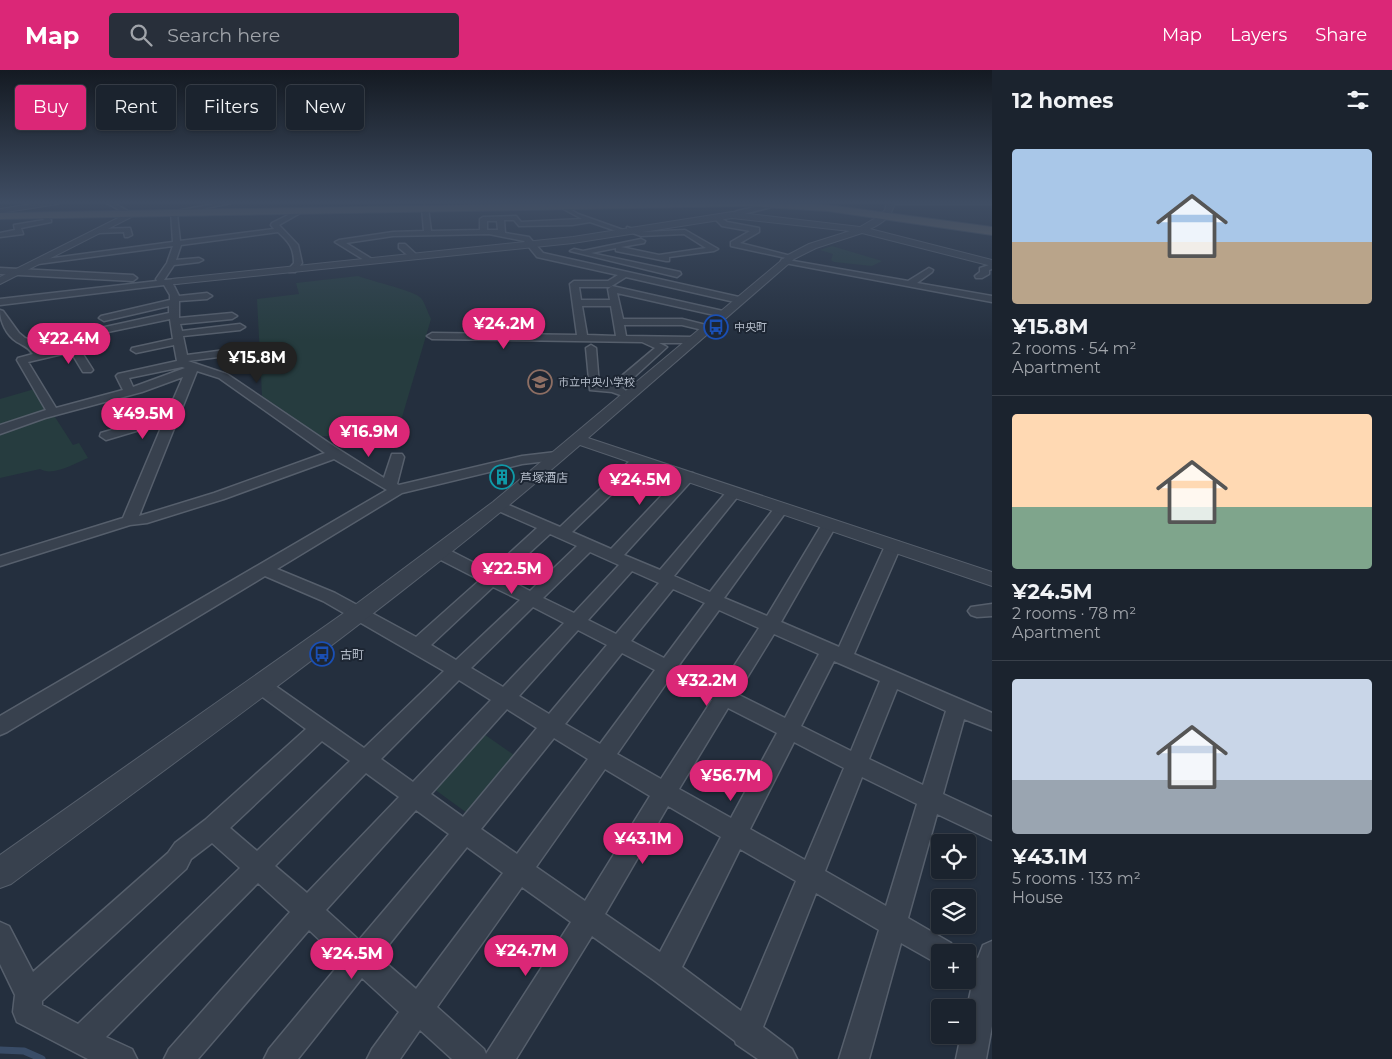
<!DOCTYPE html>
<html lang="en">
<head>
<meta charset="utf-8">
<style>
	:root { --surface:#1b232e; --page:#282f3a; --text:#f1f3f6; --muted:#a0a4aa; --line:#39404a; --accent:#db2777 }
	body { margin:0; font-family:Montserrat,"Noto Sans JP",sans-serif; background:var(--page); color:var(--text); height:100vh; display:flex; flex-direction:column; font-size:19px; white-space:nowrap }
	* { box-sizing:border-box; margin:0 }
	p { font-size:16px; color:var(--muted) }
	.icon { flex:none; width:28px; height:28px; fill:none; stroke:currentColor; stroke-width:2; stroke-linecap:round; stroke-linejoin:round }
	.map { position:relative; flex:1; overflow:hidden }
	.drawer { display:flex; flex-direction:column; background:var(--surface); width:400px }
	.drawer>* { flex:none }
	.banner { position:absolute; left:15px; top:15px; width:475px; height:45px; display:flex; gap:10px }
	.tools { position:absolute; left:931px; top:764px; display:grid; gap:10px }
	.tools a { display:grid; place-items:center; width:45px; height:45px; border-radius:5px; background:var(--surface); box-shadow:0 1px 4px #0004,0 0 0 1px var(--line); font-size:25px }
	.price { position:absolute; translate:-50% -42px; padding:0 11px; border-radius:18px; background:var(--accent); color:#fff; font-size:16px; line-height:32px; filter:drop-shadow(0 1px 2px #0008) }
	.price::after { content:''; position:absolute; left:50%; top:30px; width:15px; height:11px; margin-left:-8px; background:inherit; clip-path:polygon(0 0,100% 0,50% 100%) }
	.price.selected { background:#222; color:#fff }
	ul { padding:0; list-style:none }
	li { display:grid; align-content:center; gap:10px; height:265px; padding:0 20px }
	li+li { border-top:1px solid var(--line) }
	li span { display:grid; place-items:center; height:155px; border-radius:5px; color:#555 }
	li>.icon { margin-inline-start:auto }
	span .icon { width:90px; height:90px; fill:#fffc; stroke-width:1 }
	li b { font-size:21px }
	h2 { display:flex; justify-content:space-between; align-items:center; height:60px; padding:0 20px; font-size:21px }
	.tag { padding:0 18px; border-radius:5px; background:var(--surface); box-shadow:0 1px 4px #0004,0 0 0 1px var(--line); font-size:18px; line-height:45px }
	.tag.selected { background:var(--accent); color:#fff }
	header { display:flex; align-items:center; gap:30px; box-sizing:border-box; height:70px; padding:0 25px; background:var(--accent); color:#fff }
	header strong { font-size:24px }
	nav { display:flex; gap:28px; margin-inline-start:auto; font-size:18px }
	.search { width:350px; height:45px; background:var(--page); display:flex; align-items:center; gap:12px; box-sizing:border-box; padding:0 18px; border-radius:5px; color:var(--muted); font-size:19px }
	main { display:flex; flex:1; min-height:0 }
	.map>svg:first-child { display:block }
</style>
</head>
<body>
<header>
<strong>Map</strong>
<div class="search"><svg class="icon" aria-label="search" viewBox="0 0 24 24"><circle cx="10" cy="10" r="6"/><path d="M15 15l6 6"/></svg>Search here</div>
<nav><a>Map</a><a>Layers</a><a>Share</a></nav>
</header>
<main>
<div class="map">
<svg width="992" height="989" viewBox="0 0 992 989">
	<rect width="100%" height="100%" fill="#242f3e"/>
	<path fill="#263c3f" d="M832,176l50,15 -10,5 -38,-4 -3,-2 2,-6 -13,-4z
		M358,206c13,5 57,15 63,22 4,5 7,15 10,21l-31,105 -65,-1 -6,13h-8l-59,-40 -5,-97 42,-5 -3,-11z
		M38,318l12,24 -50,17v-30z
		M42,347h13l18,28 6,-2 9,15c-13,5 -35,19 -48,11l-40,9v-47z
		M481,662l33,23 -47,58 -37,-27z"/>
	<path fill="#394c67" d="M346,360l43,1 -5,14 -44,-1z"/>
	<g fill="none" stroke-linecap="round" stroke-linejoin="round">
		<path stroke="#394c67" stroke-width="7" d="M0,980l24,1 18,8"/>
		<g stroke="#565f6c" stroke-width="3">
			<path id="minor" d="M105,132h7l21,12 -5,1z
				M225,132h11l-59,12 3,27 94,-12 -3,-4 1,-2 28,-14 2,1v2l-23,13 19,20 4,18 -7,9h-6l-1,-2 6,-7c0,-15 -5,-21 -16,-31l-97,13 -5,15 23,-2 4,2 -4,2 -25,3 -10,15 15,-1v4l-6,1 6,12 28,-3 5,3 -5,3 -28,2v17l53,-5 5,3 -5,3 -52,5 2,7 58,-7 5,3 -5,3 -57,6 4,19 69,-9 5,3 -5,3 -68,9 39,13 108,73 49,31 8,-24h10l2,3 -7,27 2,1 123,-29 34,-4 7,4 -7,4 -34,4 -120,29 -125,76 58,24 81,44 64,-57 -47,-24 -2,-4 2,-4h12l45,23 47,-43 -43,-19 -2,-3 2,-3h10l56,24 74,-70 5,-1 7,4 -2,3 -72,69 39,17 72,-76h10l2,3 -2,3 -69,76 36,15 69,-81h10l2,3 -2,3 -65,81 36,16 66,-86h10l2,3 -64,89 43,18 57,-95h10l3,3 -56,98 58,25 46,-101 2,-4h12l2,4 -47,108 138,59v17l-28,-11 -21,75 49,23v23l-55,-26 -29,104 43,25 4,9h-15v13l-39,-22 -32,116h-30l40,-129 -63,-37 -53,134 29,22 5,10h-39l-22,-15 -1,-3 -80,-60 -63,-45 -76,123h-64l-32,-29 -20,29h-33l5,-10 27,-37 -37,-34 -64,81h-34l5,-10 73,-88 -33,-31 -111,129h-34l5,-10 121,-137 -32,-29 -152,154 26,12 5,10h-49l-71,-37 -4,-10 2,-17 -15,-31v-42l9,4 24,46 135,-119 7,-10 30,-23 101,-91 -53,-39 -3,-5 3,-5 7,-3 7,3 97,68 80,-77 -121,-70 -58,-25 -258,156 -7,3v-19l387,-226 -53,-31 -110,40 -77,24 -17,2 -130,41v-10l123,-38 40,-95 -57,17 -6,-4 1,-3 66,-19 16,-37 -41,15 -97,26 -45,16v-9l46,-15 -29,-50 1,-2 15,-4c-6,-8 -9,-8 -16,-12 -11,-7 -17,-21 -17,-32l3,1 16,22 6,5 9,3 8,10 27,-5 3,-8 24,-9 73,-16v-7l-65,15 -5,-3 2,-2 69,-16v-5l-6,-10 -164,20v-6l157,-18 -1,-2 11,-16 6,-17 -135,18 -4,-2 4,-2 135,-18 -2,-30zM170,249l3,20 -41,9 -1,2 5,3 38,-8 3,16 -59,13 -2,2 7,14 -67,18 -28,-46 43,-10 12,20h8l2,-2 -14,-22 2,-6 22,-9zM182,297l3,1 -52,19 -4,-9zM197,301l22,7 106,75 -111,40 -75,23zM550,464l27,12 -47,45 -27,-14zM590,482l29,13 -45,48 -31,-15zM632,501l27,12 -43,51 -28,-14zM493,517l27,13 -64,60 -25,-15zM673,519l32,14 -41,55 -33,-17zM533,537l31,16 -61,64 -32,-19zM719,540l40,18 -38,58 -42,-21zM578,560l29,15 -58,69 -30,-18zM774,564l45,20 -34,64 -48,-24zM622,583l33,17 -55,74 -35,-20zM834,591l46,20 -29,70 -50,-25zM670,608l42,22 -51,79 -44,-25zM459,610l32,20 -78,82 -32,-23zM897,619l49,22 -23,74 -54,-26zM728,638l49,25 -46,85 -52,-29zM507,639l30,19 -74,89 -32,-23zM554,668l34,21 -71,95 -36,-25zM322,671l28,20 -93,90 -27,-23zM794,672l50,26 -39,92 -55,-31zM605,699l45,27 -65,105 -49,-34zM366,703l33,24 -92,96 -32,-27zM862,707l55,27 -31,102 -61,-35zM668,736l53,31 -61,115 -55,-38zM416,740l33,24 -90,106 -33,-30zM212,773l28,25 -162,156 -36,-19v-4l144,-132 5,-10zM467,777l36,26 -87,116 -37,-32zM740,779l56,32 -55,130 -59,-44zM522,817l49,35 -85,132 -2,-5 -47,-42z
				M777,132l3,2 -1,1 -47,12 -3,-2 8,-4z
				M888,132h104v2h-101z
				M562,134l16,10 48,17 -4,2 -32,-11 -18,3 -53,1 -5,-6h-10l1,13 24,4 14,16 196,44 5,3 -5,3 -113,-26 -16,10h-31l2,13h29l-2,-11 4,-3 111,25 5,3 -5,3 -106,-24 6,26h59l28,7 2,2 -5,3 -25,-6h-58l2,11 66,1 5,3 -5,3h-33l8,4 -45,41 7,5 -6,3 -11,-4 -22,-2 -4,-42 5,-3 5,3 3,37h12l44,-37 -13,-6 -210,-3 -5,-3 5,-3 145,2 -7,-51 4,-3h34l10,-6 -81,-18 -13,-16 -35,-7 -96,2 -47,7 26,16 1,2 -4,2 -34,-21 4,-2 54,-8 31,-1 -2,-23 3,-2 3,2 3,23 49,-1v-11l3,-2 33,-1 5,6 61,-3 -22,-12v-2zM487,151h10l1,9h-11zM582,236h29l5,30 -29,-1z
				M44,144l7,6v2l-30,6 2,6 -23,3v-4l15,-3 -1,-5 30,-5 -3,-4z
				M714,146h4l9,6 32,6v4l-19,11 55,14 -4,2 -60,-13v-4l19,-11 -28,-5 -8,-8z
				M627,157l15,5 43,-2 33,19 -4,2 -45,6v4h-3l-50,-10v-3l-25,5 89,19 1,2 -4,3 -107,-26 4,-2 9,2 58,-12 4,2 -1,2 -23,4 38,8 47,-7 -22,-14 -43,2 -14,-5z
				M130,158l2,7 -4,2h-3l-1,-5 -26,1 -4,-2 4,-2z
				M399,174h6l13,12 -7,2 -12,-10z
				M782,189l126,22 21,-13 4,2 -1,2 -15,11 75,13v6l-207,-39 -4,-2z
				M992,194v5l-3,1v4l-7,4h-6l-1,-2 5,-4v-4z
				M0,198l133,7 4,3 -4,3 -133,-7z
				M992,534v12l-15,1 -6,-2 -3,-4 3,-4z
				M992,871v85l-6,33h-30l5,-24h7l-1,-27 5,-23 -8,-5h4v-26l10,4 5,-13z"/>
		</g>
		<g stroke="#565f6c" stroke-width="2">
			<path id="tertiary" d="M45,132h17l-4,2 -58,9v-4z
				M887,132h8c-3,14 -12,21 -25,27l122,31v6l-130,-33 -46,15 -22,11 -206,179 404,134v14l-412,-141c-181,157 -378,296 -569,439l-11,4v-33l351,-247 142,-106 295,-247 21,-11 41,-13 -118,-13 -159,25 -397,41 -4,-1 -1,-2 1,-2 401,-42 159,-25 128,15 19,-11 6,-6z
				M130,142l7,2 -137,70v-7z"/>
		</g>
		<g stroke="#434c59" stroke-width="2">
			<path id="trunk" d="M640,132h138l50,3 164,22v8l-164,-24 -80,-5 -748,13v-6z"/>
		</g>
		<use href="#minor" fill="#38414e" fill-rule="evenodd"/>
		<use href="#tertiary" fill="#38414e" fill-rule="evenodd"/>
		<use href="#trunk" fill="#656462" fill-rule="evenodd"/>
	</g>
	<linearGradient id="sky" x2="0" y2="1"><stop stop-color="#141a22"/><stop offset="0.49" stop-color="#3f4d63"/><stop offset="1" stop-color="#3f4d63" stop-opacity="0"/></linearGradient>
	<rect width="992" height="270" fill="url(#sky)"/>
	<defs>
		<g id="bus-ring" transform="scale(1.25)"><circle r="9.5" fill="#1d2633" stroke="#1a4fb4" stroke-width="1.5"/><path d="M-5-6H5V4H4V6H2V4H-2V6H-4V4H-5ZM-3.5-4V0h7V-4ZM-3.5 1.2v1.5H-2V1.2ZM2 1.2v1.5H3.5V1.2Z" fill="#1a4fb4"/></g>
		<g id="school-ring" transform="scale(1.25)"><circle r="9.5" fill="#1d2633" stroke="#8d6e63" stroke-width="1.5"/><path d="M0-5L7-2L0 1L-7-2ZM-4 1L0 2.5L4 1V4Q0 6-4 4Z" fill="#8d6e63"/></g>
		<g id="building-ring" transform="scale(1.25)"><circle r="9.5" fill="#1d2633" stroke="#0f9aa8" stroke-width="1.5"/><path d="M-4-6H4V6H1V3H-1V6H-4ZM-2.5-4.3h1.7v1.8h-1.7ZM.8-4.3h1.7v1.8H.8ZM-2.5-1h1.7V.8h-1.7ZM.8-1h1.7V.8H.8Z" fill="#0f9aa8"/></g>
	</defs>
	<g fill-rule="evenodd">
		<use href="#bus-ring" x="716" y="257"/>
		<use href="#school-ring" x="540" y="312"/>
		<use href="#building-ring" x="502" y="407"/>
		<use href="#bus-ring" x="322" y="584"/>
	</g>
	<g text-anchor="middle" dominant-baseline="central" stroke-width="4" stroke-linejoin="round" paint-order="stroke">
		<g font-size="11" fill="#b4bcc9" stroke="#1d2633" text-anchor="start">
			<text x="734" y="257">中央町</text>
			<text x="558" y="312">市立中央小学校</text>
		</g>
		<g font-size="12" fill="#b4bcc9" stroke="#1d2633" text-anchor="start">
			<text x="520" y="407">芦塚酒店</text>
			<text x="340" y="584">古町</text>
		</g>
	</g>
</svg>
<div class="tools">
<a><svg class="icon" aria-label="locate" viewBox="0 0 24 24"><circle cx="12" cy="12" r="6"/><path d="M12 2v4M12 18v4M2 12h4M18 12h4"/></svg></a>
<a><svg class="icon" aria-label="layers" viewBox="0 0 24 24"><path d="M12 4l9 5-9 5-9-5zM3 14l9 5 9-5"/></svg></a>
<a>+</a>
<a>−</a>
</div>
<b class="price" style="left:504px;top:280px">¥24.2M</b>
<b class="price" style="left:69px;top:295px">¥22.4M</b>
<b class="price selected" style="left:257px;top:314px">¥15.8M</b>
<b class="price" style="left:143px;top:370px">¥49.5M</b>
<b class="price" style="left:369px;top:388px">¥16.9M</b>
<b class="price" style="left:640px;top:436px">¥24.5M</b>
<b class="price" style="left:512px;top:525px">¥22.5M</b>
<b class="price" style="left:707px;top:637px">¥32.2M</b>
<b class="price" style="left:731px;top:732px">¥56.7M</b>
<b class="price" style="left:643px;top:795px">¥43.1M</b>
<b class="price" style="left:526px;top:907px">¥24.7M</b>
<b class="price" style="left:352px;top:910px">¥24.5M</b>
<div class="banner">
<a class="tag selected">Buy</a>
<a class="tag">Rent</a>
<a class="tag">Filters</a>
<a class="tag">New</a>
</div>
</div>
<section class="drawer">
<h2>12 homes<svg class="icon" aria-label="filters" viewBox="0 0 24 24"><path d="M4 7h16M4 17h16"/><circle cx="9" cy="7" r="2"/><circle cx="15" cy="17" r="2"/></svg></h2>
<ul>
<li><span style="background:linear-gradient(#a9c7e8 60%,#b9a48a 0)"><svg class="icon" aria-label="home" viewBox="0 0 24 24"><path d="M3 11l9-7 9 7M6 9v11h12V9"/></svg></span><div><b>¥15.8M</b><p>2 rooms · 54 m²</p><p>Apartment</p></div></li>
<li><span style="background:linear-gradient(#ffd9b3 60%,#7fa58c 0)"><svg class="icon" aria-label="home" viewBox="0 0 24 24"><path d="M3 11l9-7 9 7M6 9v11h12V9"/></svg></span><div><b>¥24.5M</b><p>2 rooms · 78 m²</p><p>Apartment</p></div></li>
<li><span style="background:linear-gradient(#c9d6e8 65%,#9aa5b1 0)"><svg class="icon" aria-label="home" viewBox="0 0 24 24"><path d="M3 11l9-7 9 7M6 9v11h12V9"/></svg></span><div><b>¥43.1M</b><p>5 rooms · 133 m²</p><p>House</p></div></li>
</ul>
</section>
</main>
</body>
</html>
